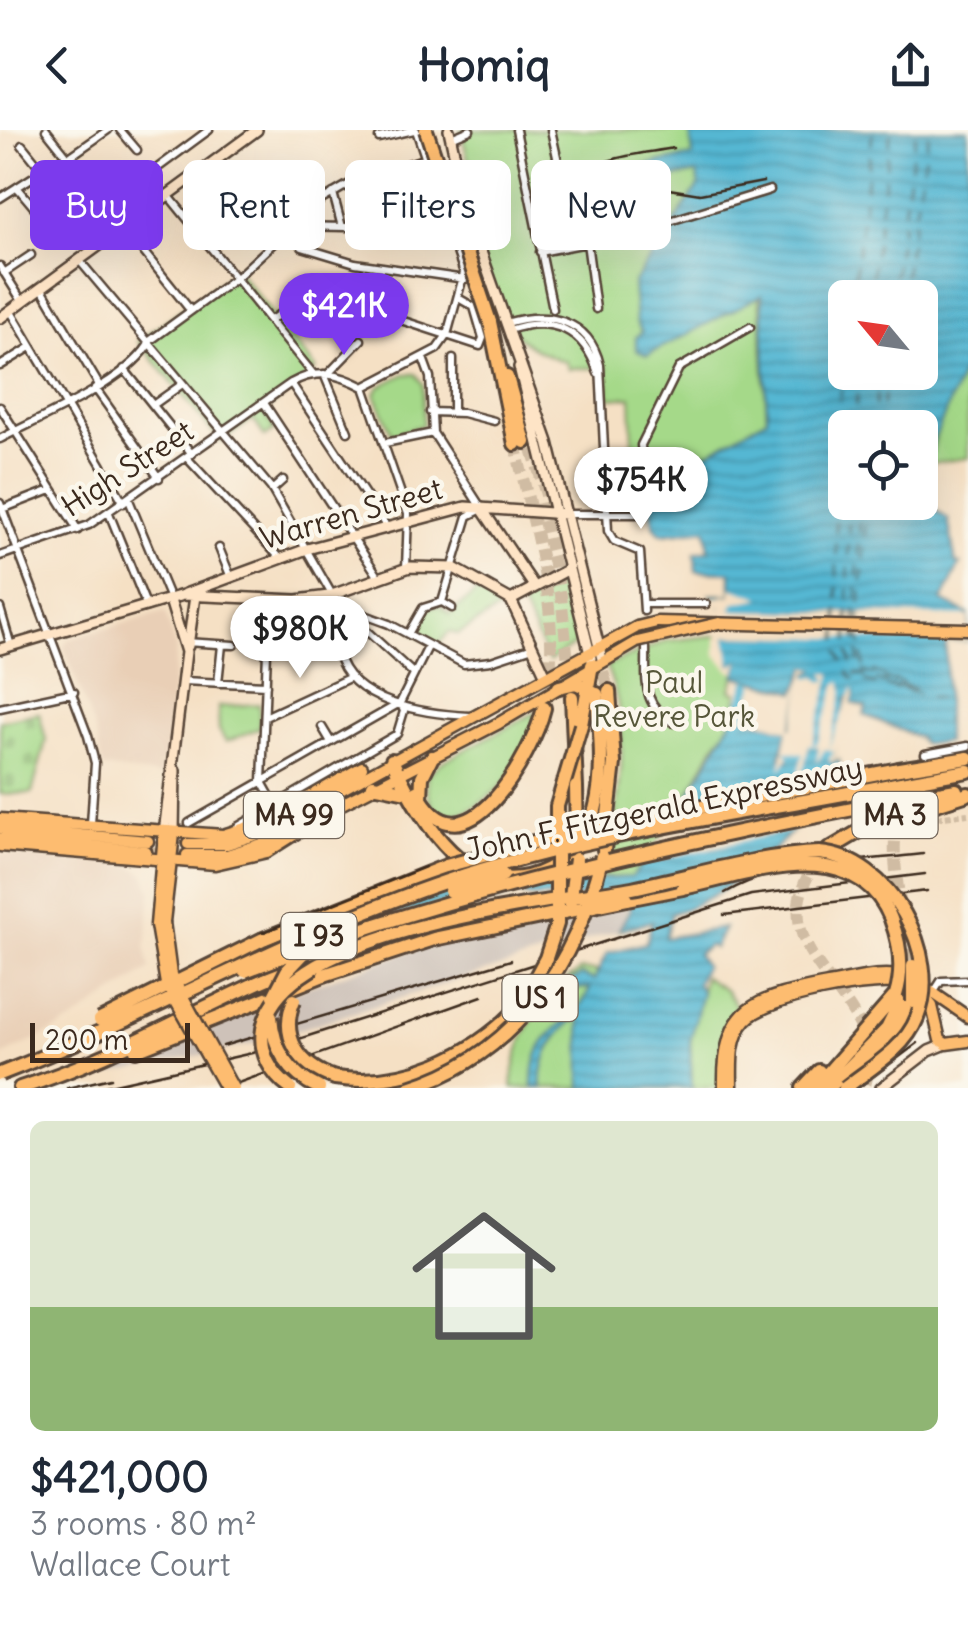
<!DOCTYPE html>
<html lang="en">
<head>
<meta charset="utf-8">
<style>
	:root { --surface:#fff; --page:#f6f6f7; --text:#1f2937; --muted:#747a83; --accent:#7c3aed }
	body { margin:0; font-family:Delius,sans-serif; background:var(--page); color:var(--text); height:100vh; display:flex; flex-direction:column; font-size:38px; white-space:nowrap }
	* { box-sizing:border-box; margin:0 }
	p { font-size:32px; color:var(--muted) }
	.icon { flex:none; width:55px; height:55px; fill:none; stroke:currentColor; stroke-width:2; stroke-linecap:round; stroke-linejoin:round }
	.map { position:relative; height:958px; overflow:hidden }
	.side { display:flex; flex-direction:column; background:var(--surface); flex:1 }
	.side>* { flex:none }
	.top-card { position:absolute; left:30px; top:30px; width:910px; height:90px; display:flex; gap:20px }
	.needle { width:65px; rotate:299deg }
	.fabs { position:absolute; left:828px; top:150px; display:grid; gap:20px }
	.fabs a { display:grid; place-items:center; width:110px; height:110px; border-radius:15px; background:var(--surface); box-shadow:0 10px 40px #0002; font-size:50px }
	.scale { position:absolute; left:30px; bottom:25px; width:160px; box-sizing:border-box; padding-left:10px; border:5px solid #3b2a1e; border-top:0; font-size:28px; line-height:35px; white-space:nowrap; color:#3b2a1e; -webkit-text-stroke:8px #fbf7ec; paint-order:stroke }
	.price { position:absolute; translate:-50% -85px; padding:0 22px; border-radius:35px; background:#fff; color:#222; font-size:32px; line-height:65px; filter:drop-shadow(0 2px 5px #0008) }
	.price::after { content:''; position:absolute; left:50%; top:60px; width:30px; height:22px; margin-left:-15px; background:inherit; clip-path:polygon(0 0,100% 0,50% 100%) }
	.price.current { background:var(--accent); color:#fff }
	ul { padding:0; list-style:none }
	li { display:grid; align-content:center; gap:20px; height:530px; padding:0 30px }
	li span { display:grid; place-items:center; height:310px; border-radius:15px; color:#555 }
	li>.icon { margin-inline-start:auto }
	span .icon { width:180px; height:180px; fill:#fffc; stroke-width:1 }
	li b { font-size:42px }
	.pill { padding:0 35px; border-radius:15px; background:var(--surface); box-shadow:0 10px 40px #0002; font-size:35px; line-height:90px }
	.pill.current { background:var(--accent); color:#fff }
	header { display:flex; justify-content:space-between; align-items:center; height:130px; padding:0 30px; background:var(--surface); font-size:45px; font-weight:700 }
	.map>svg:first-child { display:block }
</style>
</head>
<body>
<header><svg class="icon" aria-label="back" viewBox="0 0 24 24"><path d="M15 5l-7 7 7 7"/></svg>Homiq<svg class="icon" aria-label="share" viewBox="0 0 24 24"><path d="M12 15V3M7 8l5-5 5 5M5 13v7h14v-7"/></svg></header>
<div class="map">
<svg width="968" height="958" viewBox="0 0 968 958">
	<defs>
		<pattern id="cemetery-stones" width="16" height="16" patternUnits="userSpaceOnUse" patternTransform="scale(2.5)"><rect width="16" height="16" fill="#a5d989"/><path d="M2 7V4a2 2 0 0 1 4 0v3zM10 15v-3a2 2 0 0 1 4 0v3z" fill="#8fba76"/></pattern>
		<pattern id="water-rules" width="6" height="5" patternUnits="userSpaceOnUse" patternTransform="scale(2.5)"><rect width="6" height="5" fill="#54b7d3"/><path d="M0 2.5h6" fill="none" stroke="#4795ab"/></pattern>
	</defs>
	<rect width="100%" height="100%" fill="#fbf7ec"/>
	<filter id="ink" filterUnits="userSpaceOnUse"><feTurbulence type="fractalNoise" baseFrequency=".01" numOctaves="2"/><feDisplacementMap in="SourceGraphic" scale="20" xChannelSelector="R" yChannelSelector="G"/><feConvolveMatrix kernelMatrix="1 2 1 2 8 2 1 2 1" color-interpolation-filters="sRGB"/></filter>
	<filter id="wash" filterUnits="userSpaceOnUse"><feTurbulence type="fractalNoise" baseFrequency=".0048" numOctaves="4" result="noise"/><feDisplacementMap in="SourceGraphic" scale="40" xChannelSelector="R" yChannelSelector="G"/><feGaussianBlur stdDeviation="2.25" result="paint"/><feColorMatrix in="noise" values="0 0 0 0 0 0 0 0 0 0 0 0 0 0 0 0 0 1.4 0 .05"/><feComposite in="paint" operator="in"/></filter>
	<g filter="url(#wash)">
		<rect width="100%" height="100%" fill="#f5e0c4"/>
		<path fill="#e9cfb6" d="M165,482l11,38 -11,126 -62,-8 -8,-38 -31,-83 3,-7z
			M0,723l128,11 17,11 6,16 -5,58 4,20 -81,54 -69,34z"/>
		<path fill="#cec2b9" d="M629,774l-10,26 -370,115 -204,43 216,-85 177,-61z"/>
		<path fill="url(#cemetery-stones)" stroke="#708254" stroke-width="2.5" d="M39,583l7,27 -14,53 -32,1v-73z"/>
		<path fill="#a5d989" stroke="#708254" stroke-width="2.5" d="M460,0h364l-65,163 8,125 -110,65 -22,5 -4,-91 -22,1 -2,-30h-39l-2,-6c-116,-36 -75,-143 -106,-232z
			M237,140l79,99 -52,43 11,18 -10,7 -12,-18 -32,23 -83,-101z
			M968,229v99l-38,5 9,-41z
			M405,244h11l7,10v41l-31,10 -17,-41 4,-7z
			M560,448l7,6 12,58 -30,19 -28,-57z
			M480,459l23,18 -45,27 -9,-2 -12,14 -24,-14 17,-25 11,-1 9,8z
			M720,505l19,27 -8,28 7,3 -5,28 -19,25 -37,70 -45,61 -30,1c16,-67 33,-147 4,-212l60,-25z
			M259,574l1,24 -34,14 -7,-12 -1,-23z
			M538,581c-7,18 -12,44 -23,59 -24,32 -90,81 -88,5l15,-13z
			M581,840l17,1 -16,44 -1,73h-69c3,-49 27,-92 69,-118z
			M704,847l22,14 14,20 -18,29 -2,48h-28l-2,-46z"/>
		<path fill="url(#water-rules)" stroke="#487078" stroke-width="2.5" fill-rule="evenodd" d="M682,0h286v229l-35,83 -4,37 7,32 12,8 8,45h4l-18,37 26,13v27h-22v101l-23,2 -5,-7 -54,-22 2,-8 -15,-4 3,-9 -7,4 -15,66 7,-4 2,14c-45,58 -98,116 -170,140l-6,24 59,-10 -10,20 -4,-3 -13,9 8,12 -8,17 5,10 -12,49 2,46h-111l-1,-73c-23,17 -41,41 -38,73h-9c-3,-63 43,-60 57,-100l-27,2 -1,-4 20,-11 12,5 13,-27 39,-10 6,-22 -33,9 11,-21 -1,-13 -94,2 -21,-5 -20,9 -20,-5 -115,26 80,-34 193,-12 45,-61 58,-102 53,16 -8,27 8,3 -4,-8 23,-77 8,-6 -8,-2 -11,25 -61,-16 4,-13 -5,4 -10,-7 -2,-53 -11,-12h20v-23l-35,-1 -1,-18 14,-3 -3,-21 -44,5c-16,-10 -10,-36 -5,-51l110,-65 -5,-123 -115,60 -11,-5v-13l6,-5 -6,-10 -3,-38 66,-99 -2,-12 -87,19 -13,-3 -3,-7 9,-9 90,-17 -3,-23zM845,168h75v74h-75zM845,298h75v74h-75z"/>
		<path fill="#f5e0c4" d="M731,457l31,11 -27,5 -4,7 237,6v25l-242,-5 5,30 8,-4 -3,10 -6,-1 -14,-16v-18l4,-1 -5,-1 1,-25 6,-2 -12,-10 21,-3z
			M807,537l8,2 -8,5 2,4 8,-2 5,6 6,-2 -4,-8 8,2 -20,70h5l20,-60 4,-3 2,10 -15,59 25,-63 1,7 -22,70 -3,-5 5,-7 -9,-3 -9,15 3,-17 -10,-3 -6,27 -6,5 6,-22 -19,-3 5,5 -9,14 8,-40 -53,-16 2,-4 55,18z
			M845,652l-7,15 -32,30 -153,34 -3,-13 12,-11 14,-30z"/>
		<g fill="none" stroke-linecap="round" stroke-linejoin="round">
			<path stroke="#54b7d3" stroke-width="10" d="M736,598l13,-43"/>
			<path stroke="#445b5d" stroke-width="2.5" stroke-dasharray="12 10" stroke-linecap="butt" d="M852,168l21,-168
				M869,168l22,-168
				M891,168l25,-168
				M901,168l28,-168
				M853,298l7,-56
				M872,298l8,-56
				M879,298l9,-56
				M838,491l-4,-172 11,-92
				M855,491l6,-119
				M848,492l1,-120
				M859,495l8,-123
				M838,499v22l13,27 90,21
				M855,499l5,41 66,23
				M848,500v22l8,22 54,16
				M859,503l5,34 47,20"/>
		</g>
	</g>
	<g filter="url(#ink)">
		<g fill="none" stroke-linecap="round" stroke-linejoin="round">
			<path stroke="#d0bca3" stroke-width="6" stroke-dasharray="6 3" stroke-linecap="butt" d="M919,690l49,-6"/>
			<path stroke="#d0bca3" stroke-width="10" stroke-dasharray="10 5" stroke-linecap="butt" d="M146,721l41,4"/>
			<path stroke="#d0bca3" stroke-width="12" stroke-dasharray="12 6" stroke-linecap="butt" d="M527,302l26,86
				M515,314c19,85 48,171 31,258
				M540,373l21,92 10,95
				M581,473l28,88
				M817,731c-69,99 80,135 47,227
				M907,849c5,-83 -58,-186 61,-228"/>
			<g stroke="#574537" stroke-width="11">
				<path id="street" d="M46,0l145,181
					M120,0l17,20
					M516,0l37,179
					M551,0l18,81 17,24 10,74
					M379,8l35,-8
					M451,8l19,-8
					M22,15l21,26
					M68,28l40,-28
					M190,50l36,29 54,-28
					M17,57l21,25
					M333,63l9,34
					M168,65l146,180
					M0,68l66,-42
					M419,75l2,25
					M106,76l103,-76
					M294,96l156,3
					M586,105l87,-15 97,-30
					M302,117l53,16 110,16
					M540,122l47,-9
					M79,130l192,228 67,117 76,69
					M0,136l22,35
					M4,143l27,-18
					M41,157l58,98
					M10,180l114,193
					M271,190l41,-29 168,55 3,-8 -9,-31 -14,-8
					M506,193c41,-12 83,-5 94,42l8,166 6,10 26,11 4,59
					M509,200c43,-15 75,-1 89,43
					M423,228l7,19 3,56 49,76 -14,7 -26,86
					M0,236l31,-19
					M124,239l68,85
					M324,244l24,58
					M328,244l33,-34
					M291,253l95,143
					M364,257l73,-38 10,-14 17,-62 -48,-143
					M95,258l64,90
					M264,273l114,173
					M153,275l28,-20
					M0,277l78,123
					M430,282l33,1 31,8
					M453,282v-53
					M0,309c41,-22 131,-58 151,-99l85,-62 82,-76 33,-19 75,-25
					M385,313l48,-10
					M187,328l93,100
					M272,360l11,-10
					M129,370l41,99
					M0,373l88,233 7,27 -4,61
					M2,379l49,-19
					M109,383l38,94
					M566,384h71l7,-25 -3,-44 38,-77 71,-41
					M219,418l11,27
					M0,426l89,-31 202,-142c26,-15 48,-9 73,4l44,127 -2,54
					M269,469l-7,183 13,23
					M644,474h62
					M338,476c0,15 -3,32 0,47 12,51 89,61 132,63
					M340,476l49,18 75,40 27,-3 42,-14
					M0,478l11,38
					M408,504l15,-26 19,-6 10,6
					M185,512l49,3
					M646,518c1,33 -6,56 28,75
					M183,551l83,4
					M218,553l4,-38
					M0,578l74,-16
					M265,587l86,-40
					M322,597l9,15
					M925,624l43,-8
					M189,693l211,-120 28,-56
					M237,697l160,-93 7,-23 -4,-8
					M875,703l44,-13
					M934,862l7,-11 27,-1"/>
			</g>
			<g stroke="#574537" stroke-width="14">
				<path id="secondary" d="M449,0l18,82 81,230 54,217
					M0,188l257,-188
					M519,237l72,291
					M482,379l52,77
					M185,464l122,-45 158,-42 101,7
					M511,470l35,76
					M511,470l58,-31
					M188,516l7,-50
					M0,519l183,-54 114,5 32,-4 81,-29 44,1 57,32
					M164,703l22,-181 -16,-52
					M174,704l1,-64
					M881,958l48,-37 17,-7"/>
			</g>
			<g stroke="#574537" stroke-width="15">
				<path id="primary" d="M657,492l311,7
					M0,689l223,16 44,-14 95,-54
					M0,698l148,13
					M0,708l146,13
					M188,714h39l37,-12 373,-205
					M0,716l215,18 52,-12 49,-31
					M187,725h40l41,-13 231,-119 138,-81
					M164,792l10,-88
					M156,795l8,-92
					M920,854l48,33
					M921,863l11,13 8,34 6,4 22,-3
					M724,958c-2,-83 31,-90 104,-104 25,-4 51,-13 76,-7
					M732,958c0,-24 -3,-49 14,-68 20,-23 131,-44 160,-35"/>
			</g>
			<g stroke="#574537" stroke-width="18">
				<path id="highway" d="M490,192l25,122
					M507,247l18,65
					M559,557l17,-4 15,7
					M572,567l4,90
					M581,595l11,-60
					M392,630c27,58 78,149 156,109 23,-12 40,-35 47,-59 10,-38 5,-78 2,-116
					M899,639l69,-11
					M901,653l67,-12
					M373,655l34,7
					M417,662c46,89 116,-39 127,-84
					M421,668l1,-21 10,-20
					M904,669l52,-9
					M604,720l10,-87 -5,-72
					M828,720l42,-25 98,-31
					M627,769l56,-11
					M263,809l183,-73
					M330,839l54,-23 89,-24
					M136,920l188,-75
					M863,939l37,-40 13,-27
					M335,948c70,10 139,-22 185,-72
					M20,958c113,-35 209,-102 323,-139
					M803,958l16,-17
					M815,958l81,-93
					M829,958l58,-59 18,-37"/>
			</g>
			<use href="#street" stroke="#fff" stroke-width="6"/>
			<use href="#secondary" stroke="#fee4c6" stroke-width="9"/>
			<use href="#primary" stroke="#fdbc70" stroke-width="10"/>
			<use href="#highway" stroke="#fdbc70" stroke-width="12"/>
			<path stroke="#3b2a1e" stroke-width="2.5" d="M858,958l60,-45"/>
			<path stroke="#3b2a1e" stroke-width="2.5" d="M673,18c-28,6 -80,7 -95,35l1,16 20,11 23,-11 47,-10 31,5 63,-12
				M725,763c57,-33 134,-31 198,-39
				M724,785l203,-24
				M223,916l288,-86
				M0,946l35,-15 224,-127 166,-67
				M67,958l44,-10
				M97,958l164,-37 490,-156 174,-21
				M224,958l258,-92"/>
			<g stroke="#574537" stroke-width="15" stroke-linecap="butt">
				<path id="primary-bridge" d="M637,497l20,-5
					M637,512l82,-19
					M164,792l7,53 62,113
					M156,795l10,59 59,104"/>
			</g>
			<g stroke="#574537" stroke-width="18" stroke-linecap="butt">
				<path id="highway-bridge" d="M426,0l64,192
					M576,657l1,52
					M446,736l121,-33 332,-64
					M683,758c67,-14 173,-56 208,31 9,24 13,50 5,76
					M450,761l53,-16
					M570,774l6,-45
					M245,841c221,-85 429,-127 659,-172
					M324,845l110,-36 193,-40
					M274,866l13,-25 18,-19
					M294,870c-15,37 5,66 41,78
					M913,872v-36
					M520,876l26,-48 11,-34v-118l24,-81
					M271,886c2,33 18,58 48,72
					M100,890l163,-81
					M0,944c152,-59 293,-141 447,-193 146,-49 304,-68 454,-98
					M290,958c-19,-14 -31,-35 -27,-59 17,-102 287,-126 369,-141 61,-12 125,-33 187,-35 70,5 124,101 98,165 -12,31 -47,50 -72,70
					M409,958c108,-33 168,-126 193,-232"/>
			</g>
			<use href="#primary-bridge" stroke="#fdbc70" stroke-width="10"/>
			<use href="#highway-bridge" stroke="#fdbc70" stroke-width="12"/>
		</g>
	</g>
	<g text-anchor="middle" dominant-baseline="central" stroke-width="9" stroke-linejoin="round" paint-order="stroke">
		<g fill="#fbf7ec" stroke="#75685c" stroke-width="2.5">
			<rect x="244" y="662" width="100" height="46" rx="8"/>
			<rect x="852.5" y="662" width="85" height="46" rx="8"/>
			<rect x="281.5" y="783" width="75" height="46" rx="8"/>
			<rect x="502.5" y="845" width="75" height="46" rx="8"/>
		</g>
		<g font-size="28" font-weight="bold" fill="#3b2a1e">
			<text x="294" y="685">MA 99</text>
			<text x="895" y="685">MA 3</text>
			<text x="319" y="806">I 93</text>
			<text x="540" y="868">US 1</text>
		</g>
		<g font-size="30" fill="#3b2a1e" stroke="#fbf7ec">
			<text transform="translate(127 338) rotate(-33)">High Street</text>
			<text transform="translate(351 383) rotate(-16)">Warren Street</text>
			<text transform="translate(664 678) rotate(-12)">John F. Fitzgerald Expressway</text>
		</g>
		<g font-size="30" fill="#565639" stroke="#fbf7ec">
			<text x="674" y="552">Paul<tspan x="674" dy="34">Revere Park</tspan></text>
		</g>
	</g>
</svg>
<div class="fabs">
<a><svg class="needle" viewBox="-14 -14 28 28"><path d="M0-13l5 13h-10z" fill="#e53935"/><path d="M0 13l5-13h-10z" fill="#747a83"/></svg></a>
<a><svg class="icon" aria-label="locate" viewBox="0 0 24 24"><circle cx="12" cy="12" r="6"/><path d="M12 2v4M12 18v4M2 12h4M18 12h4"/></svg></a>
</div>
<div class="scale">200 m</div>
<b class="price current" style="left:344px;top:228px">$421K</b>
<b class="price" style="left:641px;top:402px">$754K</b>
<b class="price" style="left:300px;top:551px">$980K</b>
<div class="top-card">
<a class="pill current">Buy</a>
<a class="pill">Rent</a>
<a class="pill">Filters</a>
<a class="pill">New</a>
</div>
</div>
<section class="side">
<ul>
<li><span style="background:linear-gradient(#dfe7d0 60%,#8fb573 0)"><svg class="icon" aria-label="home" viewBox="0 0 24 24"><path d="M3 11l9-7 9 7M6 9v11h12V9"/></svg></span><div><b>$421,000</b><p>3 rooms · 80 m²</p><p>Wallace Court</p></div></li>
</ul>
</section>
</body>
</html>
